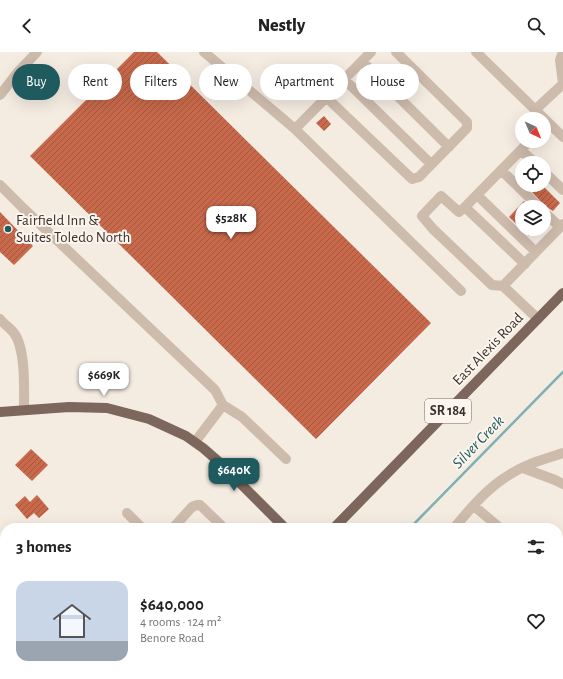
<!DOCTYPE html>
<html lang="en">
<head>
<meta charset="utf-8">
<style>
	:root { --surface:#fff; --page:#f2f2f2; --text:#222; --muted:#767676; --accent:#1f5a5e }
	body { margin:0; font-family:"Alegreya Sans",sans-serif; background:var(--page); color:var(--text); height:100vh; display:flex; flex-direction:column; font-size:15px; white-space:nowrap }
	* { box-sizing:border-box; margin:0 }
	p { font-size:13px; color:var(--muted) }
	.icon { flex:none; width:22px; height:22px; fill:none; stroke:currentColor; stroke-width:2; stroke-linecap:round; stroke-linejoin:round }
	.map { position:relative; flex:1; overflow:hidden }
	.details { position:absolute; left:0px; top:471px; width:563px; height:156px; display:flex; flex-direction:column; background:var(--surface); border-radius:16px 16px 0 0; box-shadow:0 4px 16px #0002 }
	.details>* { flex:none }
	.guide { position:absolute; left:12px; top:12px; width:539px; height:36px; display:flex; gap:8px }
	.needle { width:26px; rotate:136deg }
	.controls { position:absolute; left:515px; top:60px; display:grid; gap:8px }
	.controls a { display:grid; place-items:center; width:36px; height:36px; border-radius:50%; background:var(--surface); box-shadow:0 4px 16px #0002; font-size:20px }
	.price { position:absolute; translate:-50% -34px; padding:0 9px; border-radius:8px; background:#fff; color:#222; font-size:13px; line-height:26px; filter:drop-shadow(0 1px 2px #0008) }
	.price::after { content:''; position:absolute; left:50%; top:24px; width:12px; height:9px; margin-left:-6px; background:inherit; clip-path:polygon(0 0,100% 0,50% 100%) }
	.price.active { background:var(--accent); color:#fff }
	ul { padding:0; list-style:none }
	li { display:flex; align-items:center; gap:12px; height:100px; padding:0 16px }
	li span { display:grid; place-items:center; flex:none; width:112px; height:80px; border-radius:12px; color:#555 }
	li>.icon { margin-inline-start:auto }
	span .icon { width:48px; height:48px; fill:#fffc; stroke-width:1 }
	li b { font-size:17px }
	h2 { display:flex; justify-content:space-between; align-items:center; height:48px; padding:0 16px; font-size:17px }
	.chip { padding:0 14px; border-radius:18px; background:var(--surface); box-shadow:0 4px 16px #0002; font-size:14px; line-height:36px }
	.chip.active { background:var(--accent); color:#fff }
	header { display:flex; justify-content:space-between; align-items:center; height:52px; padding:0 16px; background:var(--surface); font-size:18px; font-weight:800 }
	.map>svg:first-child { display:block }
</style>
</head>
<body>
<header><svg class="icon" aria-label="back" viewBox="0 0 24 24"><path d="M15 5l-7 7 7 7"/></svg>Nestly<svg class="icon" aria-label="search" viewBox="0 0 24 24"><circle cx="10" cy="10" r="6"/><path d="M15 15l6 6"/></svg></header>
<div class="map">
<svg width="563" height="627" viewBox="0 0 563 627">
	<defs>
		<pattern id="building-hatch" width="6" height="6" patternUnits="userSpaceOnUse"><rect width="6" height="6" fill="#c8694b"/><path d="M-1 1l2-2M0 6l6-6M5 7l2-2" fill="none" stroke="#a4573f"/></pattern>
	</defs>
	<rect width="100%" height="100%" fill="#f4ebe1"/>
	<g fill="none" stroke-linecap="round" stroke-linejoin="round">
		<path stroke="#7fb0b2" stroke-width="2.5" d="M410,476l153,-156
			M259,627l5,-5"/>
	</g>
	<path fill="url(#building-hatch)" d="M134,0h23l274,271 -115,116 -286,-283z
		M324,64l7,8 -7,7 -8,-8z
		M539,133h3l18,18 -7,8 -8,-5 -13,-14z
		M524,149l6,6h-8v22h13l-6,7 -20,-19z
		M0,160l33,34 -19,19 -14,-13z
		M31,397l17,16 -16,16 -17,-16z
		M37,443l12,14 -10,9 -5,-5 -7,6 -12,-14 10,-9 5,6z"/>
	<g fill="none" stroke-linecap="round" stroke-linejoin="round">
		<path stroke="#cdbbac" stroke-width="10" d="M204,0l91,77
			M371,0l-76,77 166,162
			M476,0l87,85
			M563,0l-3,8 3,23
			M362,9l87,86
			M344,27l87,85
			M0,43l18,-23 19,-20
			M326,45l86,82 7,-2 48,-49v-6l-71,-70
			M535,58l28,-26
			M521,98l8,-9
			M501,118l38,37
			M544,120l19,18
			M0,133l23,23 192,182 8,15 -28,37
			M477,143l59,57
			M465,155l-6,5 -18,-16 -19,20 11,13 59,56 11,1
			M544,160l16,15
			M525,212l-60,-57 56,-57 14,13
			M0,267c4,5 10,9 14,14 12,16 10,57 10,77
			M538,267l-35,-33 60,-62
			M223,353l19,12 44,42
			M523,416l32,12 8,4
			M474,454l26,22
			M127,461l15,15
			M173,476l19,-21 5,-2h3l24,23
			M454,476c16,-19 33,-40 55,-53 16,-11 36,-16 54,-22
			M558,541l5,3
			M389,622l5,5
			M74,627l5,-5
			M110,627l5,-5
			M319,627l5,-5"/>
		<path stroke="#7d675c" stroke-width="10" d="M0,360l69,-5 38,1 42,11 37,17 17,12 15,13 67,67
			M334,476l229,-235
			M186,627l5,-5"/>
	</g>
	<circle fill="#1f5a5e" stroke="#fbf5ee" stroke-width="1.5" cx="8" cy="177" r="4"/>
	<g text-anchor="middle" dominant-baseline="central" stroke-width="4" stroke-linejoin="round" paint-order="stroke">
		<rect fill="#fbf5ee" stroke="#756b66" stroke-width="1" x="425" y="347" width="46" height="24" rx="3"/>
		<g font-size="14" font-weight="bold" fill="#3b302b">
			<text x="448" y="359">SR 184</text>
		</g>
		<g font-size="15" fill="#3b302b" stroke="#fbf5ee" text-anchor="start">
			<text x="16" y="168">Fairfield Inn &amp;<tspan x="16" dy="17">Suites Toledo North</tspan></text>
		</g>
		<g font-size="15" fill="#3b302b" stroke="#fbf5ee">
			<text transform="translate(488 297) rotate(-46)">East Alexis Road</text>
		</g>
		<g font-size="16" font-style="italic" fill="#1f5a5e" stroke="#fbf5ee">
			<text transform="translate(478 390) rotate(-46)">Silver Creek</text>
		</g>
	</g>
</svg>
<div class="controls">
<a><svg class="needle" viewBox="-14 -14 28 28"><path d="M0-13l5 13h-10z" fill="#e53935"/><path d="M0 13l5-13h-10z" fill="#767676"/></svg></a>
<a><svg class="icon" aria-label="locate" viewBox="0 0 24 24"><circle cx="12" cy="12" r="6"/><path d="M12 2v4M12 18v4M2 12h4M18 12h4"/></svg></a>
<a><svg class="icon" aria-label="layers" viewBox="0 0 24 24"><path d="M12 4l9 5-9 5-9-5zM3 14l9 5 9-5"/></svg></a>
</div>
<b class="price" style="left:231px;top:188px">$528K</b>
<b class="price" style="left:104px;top:345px">$669K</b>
<b class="price active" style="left:234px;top:440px">$640K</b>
<div class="guide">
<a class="chip active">Buy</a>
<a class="chip">Rent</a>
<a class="chip">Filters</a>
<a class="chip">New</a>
<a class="chip">Apartment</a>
<a class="chip">House</a>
</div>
<section class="details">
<h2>3 homes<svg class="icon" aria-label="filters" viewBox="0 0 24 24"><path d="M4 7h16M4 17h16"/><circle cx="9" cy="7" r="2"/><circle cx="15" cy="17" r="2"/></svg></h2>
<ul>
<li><span style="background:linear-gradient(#c9d6e8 75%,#9aa5b1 0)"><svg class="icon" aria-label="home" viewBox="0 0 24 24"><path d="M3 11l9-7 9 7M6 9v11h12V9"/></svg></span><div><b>$640,000</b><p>4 rooms · 124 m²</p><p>Benore Road</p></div><svg class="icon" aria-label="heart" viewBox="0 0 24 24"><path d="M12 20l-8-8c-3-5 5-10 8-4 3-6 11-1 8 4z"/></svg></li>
</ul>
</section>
</div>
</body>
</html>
